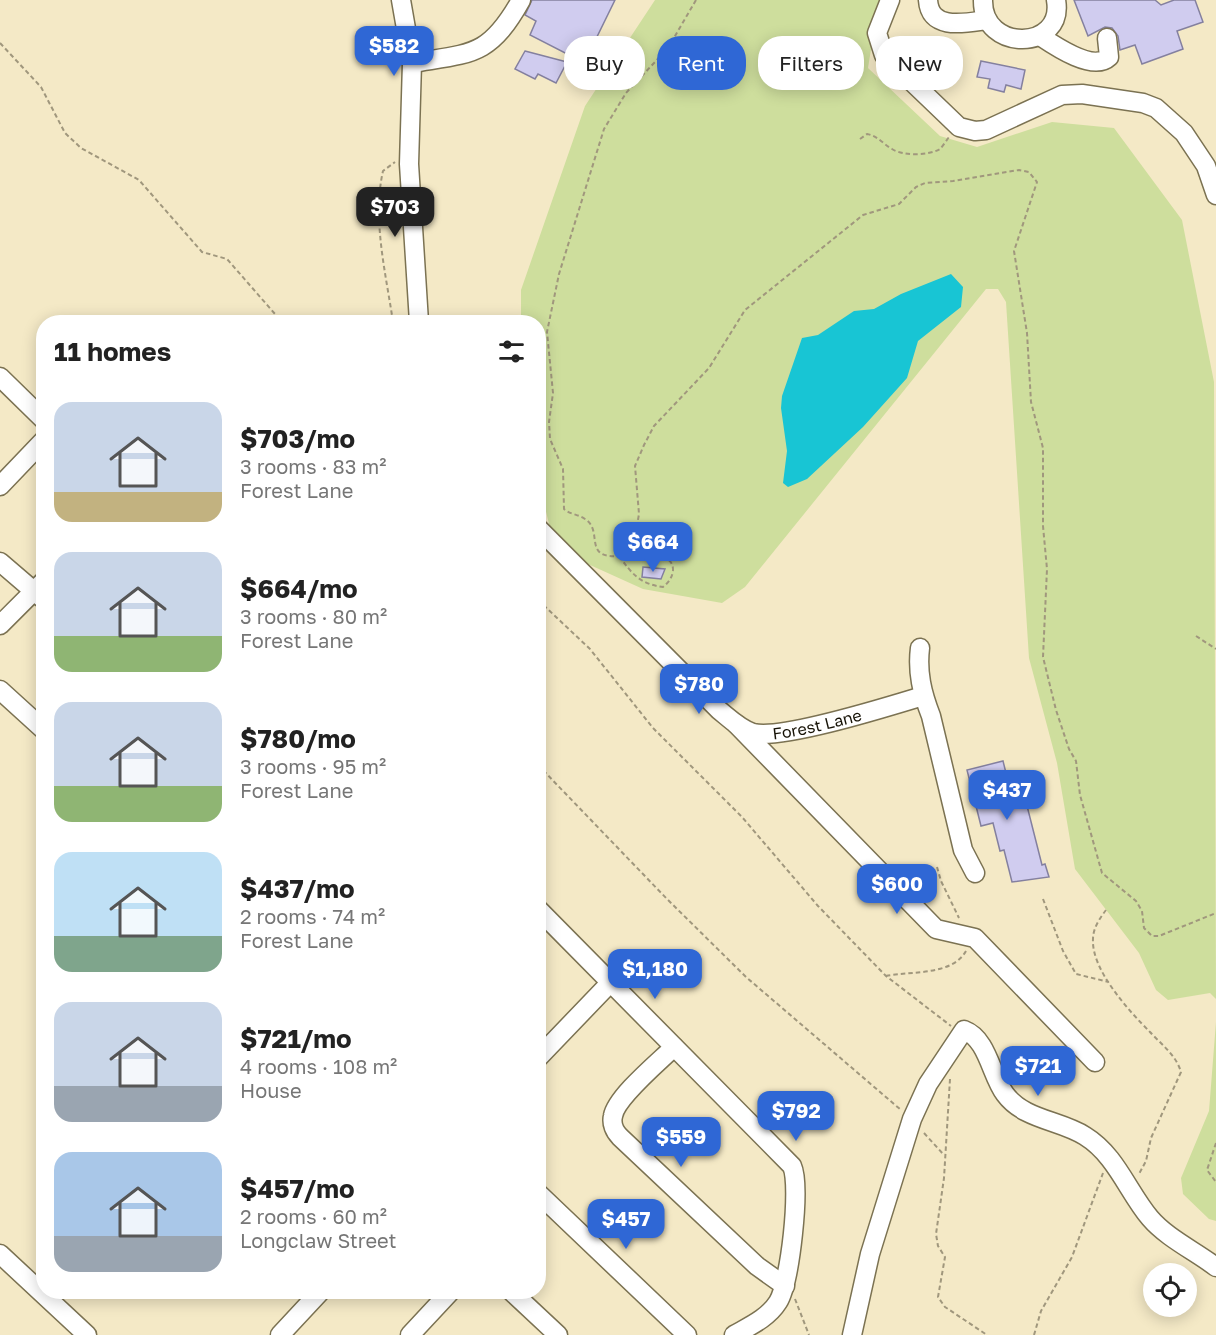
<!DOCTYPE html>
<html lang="en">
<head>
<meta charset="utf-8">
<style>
	:root { --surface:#fff; --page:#f6f6f6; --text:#222; --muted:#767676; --accent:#2f67d5 }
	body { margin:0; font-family:"Golos Text",sans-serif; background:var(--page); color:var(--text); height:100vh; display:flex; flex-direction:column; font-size:22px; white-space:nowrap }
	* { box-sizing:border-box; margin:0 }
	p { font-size:20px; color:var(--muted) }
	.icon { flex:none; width:33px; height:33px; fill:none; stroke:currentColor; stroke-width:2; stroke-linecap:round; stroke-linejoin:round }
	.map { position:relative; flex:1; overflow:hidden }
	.sheet { position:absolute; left:36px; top:315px; width:510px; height:984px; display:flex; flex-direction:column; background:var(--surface); border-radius:24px; box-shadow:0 3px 15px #0003 }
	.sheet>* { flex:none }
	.top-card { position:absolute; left:564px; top:36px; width:561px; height:54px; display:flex; gap:12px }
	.fabs { position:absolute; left:1143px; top:1263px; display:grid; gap:12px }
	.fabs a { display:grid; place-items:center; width:54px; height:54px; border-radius:50%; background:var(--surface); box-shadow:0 3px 15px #0003; font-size:30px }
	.price { position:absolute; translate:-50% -51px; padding:0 14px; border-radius:12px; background:var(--accent); color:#fff; font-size:20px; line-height:39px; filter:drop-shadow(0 2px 3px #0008) }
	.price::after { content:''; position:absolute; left:50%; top:36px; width:18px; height:14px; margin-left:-9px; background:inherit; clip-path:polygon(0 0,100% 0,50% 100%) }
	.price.on { background:#222; color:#fff }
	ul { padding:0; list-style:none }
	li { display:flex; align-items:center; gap:18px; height:150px; padding:0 18px }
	li span { display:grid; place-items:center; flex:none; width:168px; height:120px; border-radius:18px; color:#555 }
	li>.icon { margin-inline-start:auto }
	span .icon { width:72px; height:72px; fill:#fffc; stroke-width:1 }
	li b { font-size:26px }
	h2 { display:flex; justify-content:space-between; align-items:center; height:72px; padding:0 18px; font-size:26px }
	.pill { padding:0 21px; border-radius:24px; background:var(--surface); box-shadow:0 3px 15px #0003; font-size:21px; line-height:54px }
	.pill.on { background:var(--accent); color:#fff }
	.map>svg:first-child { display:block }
</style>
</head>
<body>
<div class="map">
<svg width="1216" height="1335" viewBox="0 0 1216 1335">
	<rect width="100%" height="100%" fill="#f4e9c6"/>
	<path fill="#cede9d" d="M655,0h224l-11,68 72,68 37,11 75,-25 62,6 68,92 32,162 2,617 -6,-6 -42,7 -12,-10 -17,-37 -64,-84 -18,-106 -28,-105 -23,-356 -8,-13h-12l-241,298 -23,16 -79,-14 -64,-29 -28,-28 -12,-49 -1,-161h-17v-32l64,-184z
		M1216,1022v199l-7,-2 -26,-25 -2,-16 28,-67z"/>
	<path fill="#18c5d4" d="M951,274l12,13 -2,20 -43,34 -11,37 -44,49 -56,52 -19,8 -5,-4 4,-32 -6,-43 1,-12 20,-58 16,-3 36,-24 20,-2 27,-15z"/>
	<path fill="#d0ccef" stroke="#84809f" stroke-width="1.5" d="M532,0h83l-24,49 -13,-7 -7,14 -41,-21 6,-14 -11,-6z
		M1074,0h81l6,5 13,-5h21l8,22 -26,9 6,18 -41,15 -7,-19 -15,5 -2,-14 -6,-8 -7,-1 -17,9z
		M525,51l42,11 -11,21 -18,-9 -3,5 -20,-10z
		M933,51l17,15 -12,14 -17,-15z
		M981,61l44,9 -4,19 -15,-4 -2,7 -16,-4 2,-9 -13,-2z
		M643,567l22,2 -4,10 -19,-2z
		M1003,761l9,36 12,-3 18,71 3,-1 4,13 -37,5 -8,-32 -4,1 -7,-28 -12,3 -14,-56z"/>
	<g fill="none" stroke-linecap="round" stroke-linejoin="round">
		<g stroke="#7b7252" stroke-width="21">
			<g id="minor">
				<path d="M401,0l11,63 -3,101 10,158"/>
				<path d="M890,0l-13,33 7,22 75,72 16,4 11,-1 76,-35 20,-1 61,9 13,5 28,25 22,33 10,29"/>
				<path d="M928,0c2,31 37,23 58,20"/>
				<path d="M983,0c-1,53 82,51 73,0"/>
				<path d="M1040,36c15,10 53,36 69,21l-2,-19"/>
				<path d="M412,63c60,-10 77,-6 109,-63"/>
				<path d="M0,377l44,43"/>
				<path d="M0,486l44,-46"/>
				<path id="s1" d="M538,528l181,182c10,8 21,19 34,23 29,7 137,-27 170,-37"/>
				<path d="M0,562l42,36"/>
				<path d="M0,625l44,-44"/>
				<path d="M920,648c-3,24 2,45 11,68l32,134 12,23"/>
				<path d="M0,690l44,40"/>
				<path d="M736,724l200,205 39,9 120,124"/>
				<path d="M538,909l254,257c9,20 -2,117 -14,136 -10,16 -28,24 -44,33"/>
				<path d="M674,1047c-14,14 -58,50 -61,69 -2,8 2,16 7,21l137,129 28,20"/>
				<path d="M538,1058l72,-75"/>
				<path d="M538,1193l149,142"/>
				<path d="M0,1254l87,81"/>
				<path d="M512,1292l46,43"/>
				<path d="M280,1335l40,-43"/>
				<path d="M410,1335l40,-43"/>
				<path d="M852,1335l18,-81 42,-135 16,-35 36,-54c24,9 27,46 41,64 19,26 55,26 80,42 31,19 43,56 65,82 17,20 45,33 66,49"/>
			</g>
		</g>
		<path stroke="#a0977d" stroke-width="2" stroke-dasharray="4.5 3" stroke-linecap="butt" d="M696,0l-28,48 -42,45 -22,36 -45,145 -12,58 6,61 -4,29 1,17 13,30 1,40c7,6 14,5 21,10 19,12 -3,40 34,37l15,-13 5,-29 -4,-48 9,-21 10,-19 55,-58 36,-58 118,-95 36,-11 17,-17 9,-4 28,-2 66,-11 10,2 8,10 -23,69 13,82 4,69 12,46v78l4,43 -4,88 13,53 13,39 7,12 4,34 22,78 34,28 6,10 2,17 8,8h7l57,-23
			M0,43l41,44 24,46 16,15 58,32 63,72 25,7 55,63
			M860,139l7,-5c11,2 16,10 25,15 11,7 36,7 48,0 3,-3 6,-8 9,-12
			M393,322c-7,-48 -21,-103 -10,-151l12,-9
			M619,556c13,18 21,28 44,31 5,-4 9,-9 10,-16 1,-19 -24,-13 -38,-23l-1,-5
			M538,600l52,49 63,79 89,89 76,89 68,70 65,50
			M1196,636l20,13
			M538,765l129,134 79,78 155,133
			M937,867l4,14 18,37
			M1043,899l20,52 13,23 33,8
			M1106,910c-6,8 -13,18 -13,29 -2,31 37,73 57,93 12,13 26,23 31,40l-30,66 -5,23 -7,13
			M886,976c24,-5 66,0 80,-25
			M950,1079l-6,99 -8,56 2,12 7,11 -7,40 7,10 42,28
			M924,1133l20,22
			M1216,1143l-9,27 9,12
			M795,1299l14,36
			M1034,1335l7,-24 31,-54 31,-84"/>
		<use href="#minor" stroke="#fff" stroke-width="18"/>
	</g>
	<g text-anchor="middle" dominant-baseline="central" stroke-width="5" stroke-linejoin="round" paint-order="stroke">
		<g font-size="16" fill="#161206" stroke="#fff">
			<text stroke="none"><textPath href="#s1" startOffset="363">Forest Lane</textPath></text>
		</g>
	</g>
</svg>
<div class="fabs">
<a><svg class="icon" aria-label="locate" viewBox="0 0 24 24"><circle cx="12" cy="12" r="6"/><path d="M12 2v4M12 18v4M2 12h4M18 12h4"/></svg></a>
</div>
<b class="price" style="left:394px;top:77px">$582</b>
<b class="price on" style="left:395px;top:238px">$703</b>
<b class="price" style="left:653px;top:573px">$664</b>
<b class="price" style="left:699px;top:715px">$780</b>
<b class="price" style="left:1007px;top:821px">$437</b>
<b class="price" style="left:897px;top:915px">$600</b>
<b class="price" style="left:655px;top:1000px">$1,180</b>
<b class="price" style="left:1038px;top:1097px">$721</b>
<b class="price" style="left:796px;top:1142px">$792</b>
<b class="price" style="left:681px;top:1168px">$559</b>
<b class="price" style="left:626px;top:1250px">$457</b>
<div class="top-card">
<a class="pill">Buy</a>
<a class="pill on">Rent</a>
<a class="pill">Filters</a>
<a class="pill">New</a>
</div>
<section class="sheet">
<h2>11 homes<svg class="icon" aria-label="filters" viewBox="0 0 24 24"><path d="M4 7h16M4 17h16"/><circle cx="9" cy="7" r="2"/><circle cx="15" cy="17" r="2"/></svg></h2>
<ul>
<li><span style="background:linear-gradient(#c9d6e8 75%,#c2b280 0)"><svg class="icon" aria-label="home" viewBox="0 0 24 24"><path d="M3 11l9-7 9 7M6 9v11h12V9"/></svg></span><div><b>$703/mo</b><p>3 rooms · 83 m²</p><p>Forest Lane</p></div></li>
<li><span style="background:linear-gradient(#c9d6e8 70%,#8fb573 0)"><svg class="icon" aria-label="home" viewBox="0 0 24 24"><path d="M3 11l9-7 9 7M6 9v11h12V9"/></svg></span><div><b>$664/mo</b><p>3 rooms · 80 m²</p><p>Forest Lane</p></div></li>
<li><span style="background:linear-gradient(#c9d6e8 70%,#8fb573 0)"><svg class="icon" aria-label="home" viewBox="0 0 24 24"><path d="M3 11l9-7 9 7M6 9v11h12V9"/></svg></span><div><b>$780/mo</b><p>3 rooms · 95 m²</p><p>Forest Lane</p></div></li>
<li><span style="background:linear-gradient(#bfe0f5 70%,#7fa58c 0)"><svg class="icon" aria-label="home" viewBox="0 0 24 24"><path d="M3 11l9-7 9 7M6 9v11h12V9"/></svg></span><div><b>$437/mo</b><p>2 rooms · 74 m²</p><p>Forest Lane</p></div></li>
<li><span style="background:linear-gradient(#c9d6e8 70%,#9aa5b1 0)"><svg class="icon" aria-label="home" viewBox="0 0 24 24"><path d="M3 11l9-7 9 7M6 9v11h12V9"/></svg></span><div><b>$721/mo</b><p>4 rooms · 108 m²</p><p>House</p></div></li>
<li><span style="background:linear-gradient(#a9c7e8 70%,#9aa5b1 0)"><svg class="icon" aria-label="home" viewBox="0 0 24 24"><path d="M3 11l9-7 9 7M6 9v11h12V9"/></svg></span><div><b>$457/mo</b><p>2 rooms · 60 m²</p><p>Longclaw Street</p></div></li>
</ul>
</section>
</div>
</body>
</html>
